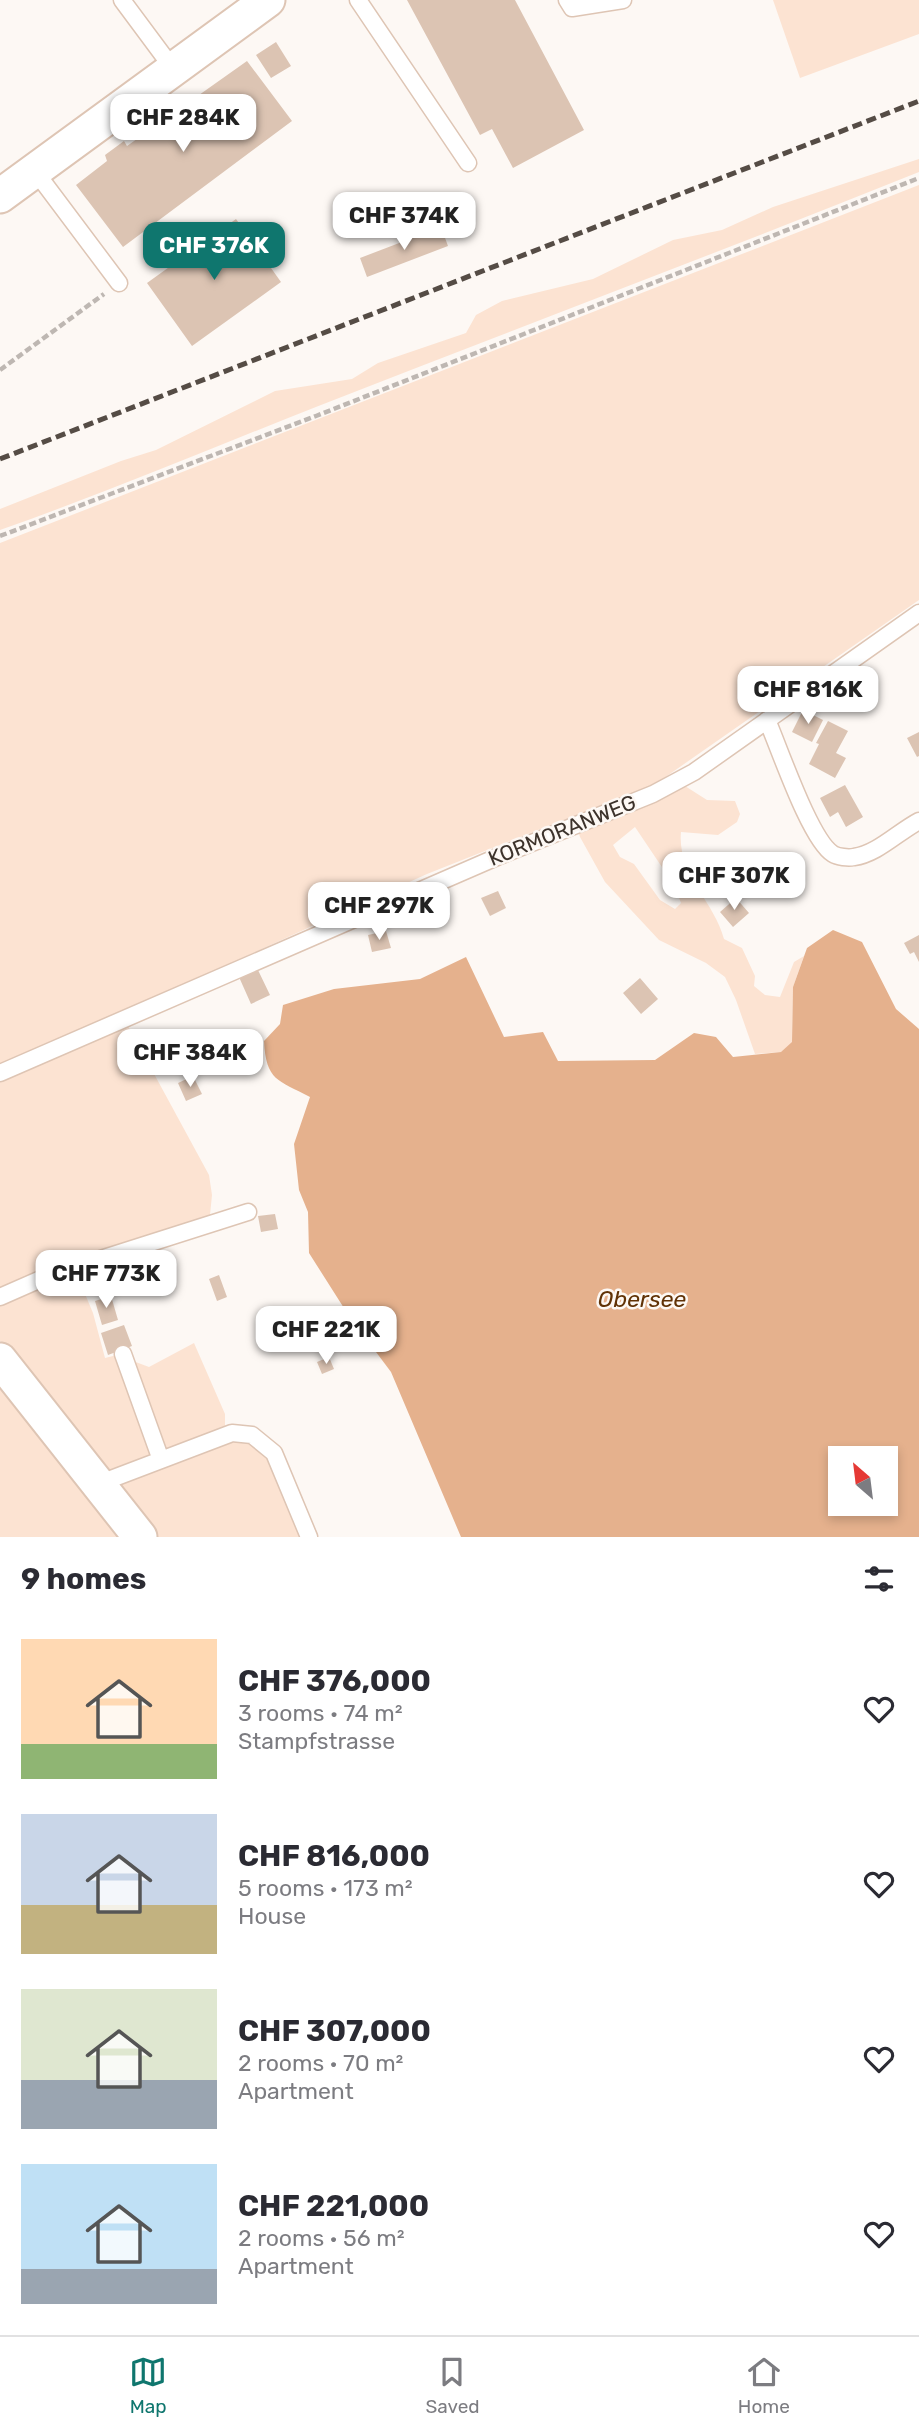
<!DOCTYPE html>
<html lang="en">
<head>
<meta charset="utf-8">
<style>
	:root { --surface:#fff; --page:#f2f2f3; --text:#2b2b33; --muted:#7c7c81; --line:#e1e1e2; --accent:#0f766e }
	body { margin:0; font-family:Rubik,sans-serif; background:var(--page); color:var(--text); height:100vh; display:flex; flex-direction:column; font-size:26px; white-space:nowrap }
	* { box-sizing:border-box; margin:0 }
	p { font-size:23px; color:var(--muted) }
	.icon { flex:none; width:38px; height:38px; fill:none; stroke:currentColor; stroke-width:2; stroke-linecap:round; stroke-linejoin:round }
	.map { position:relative; height:1537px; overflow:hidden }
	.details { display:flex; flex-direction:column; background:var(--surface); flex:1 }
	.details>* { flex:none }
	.needle { width:46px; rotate:332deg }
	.controls { position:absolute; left:828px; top:1446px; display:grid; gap:14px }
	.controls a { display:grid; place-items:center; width:70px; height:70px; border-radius:0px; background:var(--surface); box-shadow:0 4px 10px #0003; font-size:35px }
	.price { position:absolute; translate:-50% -60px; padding:0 16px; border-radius:14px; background:#fff; color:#222; font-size:23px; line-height:46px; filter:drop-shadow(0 2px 4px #0008) }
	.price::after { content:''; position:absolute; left:50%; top:42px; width:21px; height:16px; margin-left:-10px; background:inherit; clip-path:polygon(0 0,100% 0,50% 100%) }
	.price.active { background:var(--accent); color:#fff }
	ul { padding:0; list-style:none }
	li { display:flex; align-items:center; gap:21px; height:175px; padding:0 21px }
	li span { display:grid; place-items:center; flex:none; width:196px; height:140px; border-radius:0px; color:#555 }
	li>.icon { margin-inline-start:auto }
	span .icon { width:84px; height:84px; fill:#fffc; stroke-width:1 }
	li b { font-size:30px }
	h2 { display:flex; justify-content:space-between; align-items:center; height:84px; padding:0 21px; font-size:30px }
	.tab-bar { display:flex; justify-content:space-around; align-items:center; height:98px; border-top:2px solid var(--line); background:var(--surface); font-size:19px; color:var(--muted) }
	.tab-bar a { display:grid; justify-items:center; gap:4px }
	.tab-bar .active { color:var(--accent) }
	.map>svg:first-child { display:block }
</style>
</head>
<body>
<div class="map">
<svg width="919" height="1537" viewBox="0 0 919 1537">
	<rect width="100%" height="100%" fill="#fdf8f4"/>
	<path fill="#fce3d2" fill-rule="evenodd" d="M773,0h146v34l-119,44z
		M919,159v13c-199,80 -399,155 -598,233 -107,42 -213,87 -321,125v-21l121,-48 35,-11 119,-59 77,-12 26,-16 88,-30 10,-18 26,-14 91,-22 80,-39 49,-10 51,-23z
		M919,185v415l-265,185 -32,15 -64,22 -131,52 -306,139 88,162 3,20 -2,20 -13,6 -125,42 21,50 12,45 12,-3 32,12 45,-24 31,71v14l49,25 35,84h-156l-153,-196v-798z
		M685,786l22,14 28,1 5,13 -3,8 -19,13 -37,-3c-4,42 33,69 43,107l18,9 13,28 -1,10 11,9 15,2 14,-35 10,-6 -11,31 -1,56 -10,9 -27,2 -19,-54 -11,-23 -19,-14 -47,-23 -54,-58 -25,-45 -2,-6zM635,827l39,58 7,18 -6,6 -15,-9 -26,-36 -14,-7 -7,-12z
		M0,1379l126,158h-126z"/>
	<path fill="#e5b18d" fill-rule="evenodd" d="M833,930l29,12 34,67 23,20v508h-458l-70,-165 -21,-28 7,-6 -17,-29 -11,7 -40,-63 -1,-41 -9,-22 -5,-46 16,-47c-32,-17 -44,-16 -46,-56l16,-17 3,-19 51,-16 86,-10 46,-22 38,80 39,-5 15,29 97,-1 39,-27 22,4 17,20 48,-5 11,-10 1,-55 14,-39zM840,1458h46v45h-46z"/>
	<path fill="#dcc4b3" d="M407,0h108l69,130 -71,38 -21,-39 -12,6z
		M276,42l15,24 -20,12 -15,-23z
		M247,61l45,60 -169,126 -47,-62 31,-24 -2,-6 19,-14 3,5z
		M407,193l25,27 -4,5 -25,-28z
		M236,219l45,63 -89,64 -45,-63z
		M441,227l7,19 -81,31 -7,-19z
		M803,710l20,10 -11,22 -20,-10z
		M828,721l20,10 -12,22 10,5 -11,20 -26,-14 10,-20 -3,-1z
		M919,732v24l-2,1 -10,-19z
		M845,785l18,32 -17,10 -8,-15 -8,5 -10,-19z
		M498,891l8,17 -16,8 -9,-18z
		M736,898l13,15 -16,14 -13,-15z
		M386,931l5,17 -19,4 -4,-17z
		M919,935v27l-5,-10 -4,2 -6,-11z
		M257,968l13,27 -19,9 -12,-27z
		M640,978l18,21 -17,15 -18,-21z
		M193,1076l9,18 -16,7 -8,-18z
		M275,1214l3,15 -17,3 -3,-16z
		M219,1275l8,22 -10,4 -8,-22z
		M111,1296l7,24 -16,5 -7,-24z
		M269,1321l6,16 -9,4 -6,-16z
		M124,1325l8,21 -24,9 -7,-22z
		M329,1357l5,12 -12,5 -5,-12z"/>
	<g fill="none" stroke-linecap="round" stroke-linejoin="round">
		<g stroke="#dec5b4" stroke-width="19">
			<path id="lane" d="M122,0l52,70
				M358,0l110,163
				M567,0l5,8 51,-8
				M35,171l84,112
				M767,720c12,27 43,120 66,134 5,3 15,4 21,3 23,-3 44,-25 65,-36
				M0,1073l497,-216 156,-63 41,-22 225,-159
				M0,1297l50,-22 198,-63
				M123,1354l38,106
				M98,1484l134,-51 20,2 22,18 35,84"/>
		</g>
		<g stroke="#dec5b4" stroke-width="37">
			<path id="street" d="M0,196l268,-196
				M0,1360l140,177"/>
		</g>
		<path stroke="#beb7b2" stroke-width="4.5" stroke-dasharray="7 3.5" stroke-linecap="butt" d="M0,370l104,-76
			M0,536l316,-120 603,-238"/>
		<use href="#lane" stroke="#fff" stroke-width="16"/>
		<use href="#street" stroke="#fff" stroke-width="33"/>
		<path stroke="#554c45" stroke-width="5" stroke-dasharray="10 5" stroke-linecap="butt" d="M0,459l919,-358"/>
	</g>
	<g text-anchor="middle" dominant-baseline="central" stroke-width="5" stroke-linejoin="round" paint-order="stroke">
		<g font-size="21" fill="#3c322b" stroke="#fdf8f4">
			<text transform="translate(562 830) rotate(-22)">KORMORANWEG</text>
		</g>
		<g font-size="23" font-style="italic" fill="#613206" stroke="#fdf8f4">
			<text x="642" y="1299">Obersee</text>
		</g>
	</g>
</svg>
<div class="controls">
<a><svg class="needle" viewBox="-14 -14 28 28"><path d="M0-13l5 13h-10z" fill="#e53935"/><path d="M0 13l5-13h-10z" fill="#7c7c81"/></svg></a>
</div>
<b class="price" style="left:183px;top:154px">CHF 284K</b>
<b class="price" style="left:404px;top:252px">CHF 374K</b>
<b class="price active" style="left:214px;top:282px">CHF 376K</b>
<b class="price" style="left:808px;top:726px">CHF 816K</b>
<b class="price" style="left:734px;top:912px">CHF 307K</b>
<b class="price" style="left:379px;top:942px">CHF 297K</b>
<b class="price" style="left:190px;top:1089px">CHF 384K</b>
<b class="price" style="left:106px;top:1310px">CHF 773K</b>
<b class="price" style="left:326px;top:1366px">CHF 221K</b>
</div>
<section class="details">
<h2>9 homes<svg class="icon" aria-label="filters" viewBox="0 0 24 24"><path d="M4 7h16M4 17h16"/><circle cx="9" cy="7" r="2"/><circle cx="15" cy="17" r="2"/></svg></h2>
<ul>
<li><span style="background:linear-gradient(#ffd9b3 75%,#8fb573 0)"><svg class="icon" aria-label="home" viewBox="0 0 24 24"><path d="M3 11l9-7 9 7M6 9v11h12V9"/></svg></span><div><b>CHF 376,000</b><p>3 rooms · 74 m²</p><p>Stampfstrasse</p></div><svg class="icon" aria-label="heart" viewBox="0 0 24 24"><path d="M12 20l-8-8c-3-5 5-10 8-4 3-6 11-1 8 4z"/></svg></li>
<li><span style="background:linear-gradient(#c9d6e8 65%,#c2b280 0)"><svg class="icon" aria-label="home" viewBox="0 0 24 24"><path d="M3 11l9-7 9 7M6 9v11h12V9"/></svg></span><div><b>CHF 816,000</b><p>5 rooms · 173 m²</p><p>House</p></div><svg class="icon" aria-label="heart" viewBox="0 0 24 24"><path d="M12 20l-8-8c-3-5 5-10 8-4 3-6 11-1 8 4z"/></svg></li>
<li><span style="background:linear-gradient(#dfe7d0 65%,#9aa5b1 0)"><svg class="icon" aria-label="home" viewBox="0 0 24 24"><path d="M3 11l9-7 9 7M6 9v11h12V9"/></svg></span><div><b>CHF 307,000</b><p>2 rooms · 70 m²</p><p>Apartment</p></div><svg class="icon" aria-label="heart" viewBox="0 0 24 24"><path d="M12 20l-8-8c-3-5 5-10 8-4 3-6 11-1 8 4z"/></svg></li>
<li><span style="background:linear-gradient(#bfe0f5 75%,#9aa5b1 0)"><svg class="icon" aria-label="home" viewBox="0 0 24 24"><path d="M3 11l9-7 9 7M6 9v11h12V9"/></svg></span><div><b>CHF 221,000</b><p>2 rooms · 56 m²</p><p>Apartment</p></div><svg class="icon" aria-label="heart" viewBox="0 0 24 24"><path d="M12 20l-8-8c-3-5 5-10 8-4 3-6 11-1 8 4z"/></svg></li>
</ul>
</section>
<nav class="tab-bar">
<a class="active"><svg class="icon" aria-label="map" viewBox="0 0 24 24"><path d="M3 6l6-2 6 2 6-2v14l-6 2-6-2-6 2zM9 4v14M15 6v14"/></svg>Map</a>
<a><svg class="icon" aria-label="saved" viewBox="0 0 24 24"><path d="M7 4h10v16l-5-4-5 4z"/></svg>Saved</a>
<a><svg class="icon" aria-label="home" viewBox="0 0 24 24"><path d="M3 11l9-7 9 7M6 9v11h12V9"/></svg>Home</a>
</nav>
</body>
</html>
